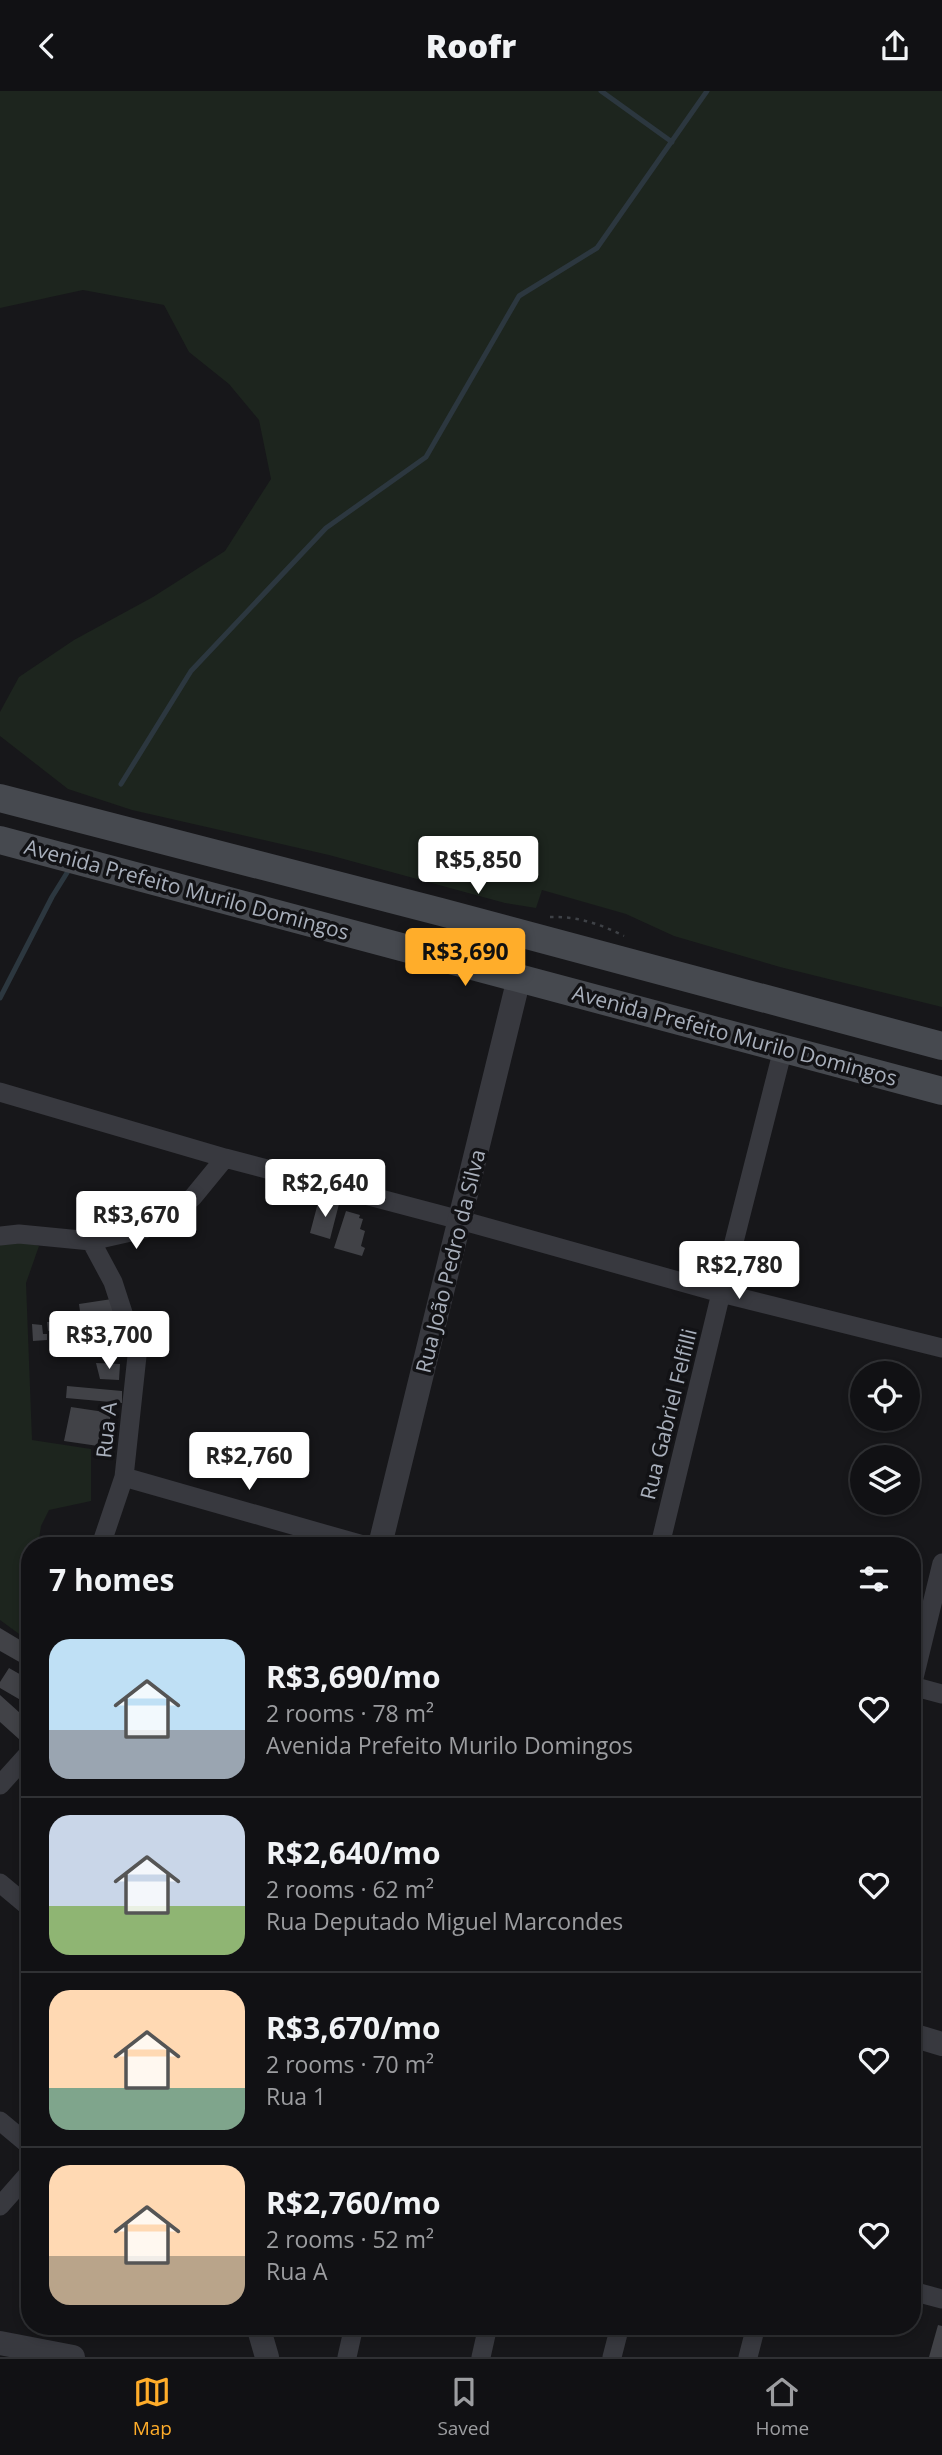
<!DOCTYPE html>
<html lang="en">
<head>
<meta charset="utf-8">
<style>
	:root { --surface:#111114; --page:#1e1f22; --text:#f1f3f6; --muted:#9c9da0; --line:#303134; --accent:#ffad2a }
	body { margin:0; font-family:"Open Sans",sans-serif; background:var(--page); color:var(--text); height:100vh; display:flex; flex-direction:column; font-size:26px; white-space:nowrap }
	* { box-sizing:border-box; margin:0 }
	p { font-size:23px; color:var(--muted) }
	.icon { flex:none; width:38px; height:38px; fill:none; stroke:currentColor; stroke-width:2; stroke-linecap:round; stroke-linejoin:round }
	.map { position:relative; flex:1; overflow:hidden }
	.details { position:absolute; left:21px; top:1446px; width:900px; height:798px; display:flex; flex-direction:column; background:var(--surface); border-radius:28px; box-shadow:0 4px 10px #0003,0 0 0 2px var(--line) }
	.details>* { flex:none }
	.buttons { position:absolute; left:850px; top:1270px; display:grid; gap:14px }
	.buttons a { display:grid; place-items:center; width:70px; height:70px; border-radius:50%; background:var(--surface); box-shadow:0 4px 10px #0003,0 0 0 2px var(--line); font-size:35px }
	.price { position:absolute; translate:-50% -60px; padding:0 16px; border-radius:7px; background:#fff; color:#222; font-size:23px; line-height:46px; filter:drop-shadow(0 2px 4px #0008) }
	.price::after { content:''; position:absolute; left:50%; top:42px; width:21px; height:16px; margin-left:-10px; background:inherit; clip-path:polygon(0 0,100% 0,50% 100%) }
	.price.on { background:var(--accent); color:#111 }
	ul { padding:0; list-style:none }
	li { display:flex; align-items:center; gap:21px; height:175px; padding:0 28px }
	li+li { border-top:2px solid var(--line) }
	li span { display:grid; place-items:center; flex:none; width:196px; height:140px; border-radius:21px; color:#555 }
	li>.icon { margin-inline-start:auto }
	span .icon { width:84px; height:84px; fill:#fffc; stroke-width:1 }
	li b { font-size:30px }
	h2 { display:flex; justify-content:space-between; align-items:center; height:84px; padding:0 28px; font-size:30px }
	header { display:flex; justify-content:space-between; align-items:center; height:91px; padding:0 28px; background:var(--surface); font-size:32px; font-weight:800 }
	.menu { display:flex; justify-content:space-around; align-items:center; height:98px; border-top:2px solid var(--line); background:var(--surface); font-size:19px; color:var(--muted) }
	.menu a { display:grid; justify-items:center; gap:4px }
	.menu .on { color:var(--accent) }
	.map>svg:first-child { display:block }
</style>
</head>
<body>
<header><svg class="icon" aria-label="back" viewBox="0 0 24 24"><path d="M15 5l-7 7 7 7"/></svg>Roofr<svg class="icon" aria-label="share" viewBox="0 0 24 24"><path d="M12 15V3M7 8l5-5 5 5M5 13v7h14v-7"/></svg></header>
<div class="map">
<svg width="942" height="2266" viewBox="0 0 942 2266">
	<rect width="100%" height="100%" fill="#17171a"/>
	<path fill="#1d251e" d="M0,0h942v916l-162,-40 -106,-31 -48,-22 -84,-24 -6,18 -31,-5 -176,-48 -197,-45 -64,-21 -68,-53v-24l19,-35 55,-37 79,-43 72,-46 46,-72 -12,-59 -30,-36 -40,-32 -25,-47 -81,-15 -83,18z
		M22,1150l17,5 -13,37 6,157 59,9v52l-42,9 -8,16 -3,19h-8v83l-4,11 -26,-19v-377z"/>
	<g fill="none" stroke-linecap="round" stroke-linejoin="round">
		<path stroke="#2c373f" stroke-width="5" d="M601,0l71,51
			M121,693l70,-113 135,-143 100,-71 93,-161 78,-48 110,-157
			M0,907l52,-101 18,-29"/>
	</g>
	<path fill="#414247" d="M319,1108l20,5 -9,35 -20,-6z
		M346,1120l14,4 -1,3 4,1 -3,10 5,2 -4,15 4,2 -3,8 -28,-8z
		M112,1208l4,27 -30,4 -1,-11h-4l-2,-15z
		M74,1230l1,9 -27,1 -1,-9z
		M32,1233l10,1 1,9h4v6l-14,1z
		M123,1244l2,20 -39,2v-20z
		M96,1272l24,1 -1,16 -19,-1z
		M67,1295l55,5v12l-56,-5z
		M71,1316l40,6 -6,34 -41,-6z
		M0,1537l30,18v22l-30,-17z
		M9,1577l21,12v12l-6,10 -24,-14v-6z
		M0,1604l30,27v7l-10,11 -20,-18z
		M938,2234l4,1v31h-13z"/>
	<g fill="none" stroke-linecap="round" stroke-linejoin="round">
		<path stroke="#3e4146" stroke-width="2.5" stroke-dasharray="3.5 5" stroke-linecap="butt" d="M550,826c27,-1 50,7 74,19"/>
		<path stroke="#38393f" stroke-width="19" d="M0,1001l225,66 235,62 261,73 221,55
			M0,1145l19,-2 72,7 53,-12 20,-9 29,-23 32,-39
			M91,1150l22,41 24,74 -13,121 -23,68
			M124,1386l239,68
			M660,1454l61,-252 62,-244
			M912,1595l30,-123
			M912,1595l30,8
			M0,1694l30,-33
			M0,1792l30,25
			M0,2030l30,25
			M0,2115l30,-34
			M912,2200l30,8
			M347,2266l7,-31
			M481,2266l7,-31
			M612,2266l8,-31
			M748,2266l8,-31"/>
		<path stroke="#38393f" stroke-width="24" d="M380,1454l139,-567
			M912,1944l30,9
			M258,2235l9,31
			M0,2252l73,14"/>
		<path stroke="#46494f" stroke-width="28" d="M0,707l441,114 501,134
			M0,749l942,251"/>
	</g>
	<g text-anchor="middle" dominant-baseline="central" stroke-width="7" stroke-linejoin="round" paint-order="stroke">
		<g font-size="21" fill="#a8afbb" stroke="#121215">
			<text transform="translate(187 798) rotate(15)">Avenida Prefeito Murilo Domingos</text>
			<text transform="translate(735 944) rotate(15)">Avenida Prefeito Murilo Domingos</text>
			<text transform="translate(450 1170) rotate(-76)">Rua João Pedro da Silva</text>
			<text transform="translate(668 1323) rotate(-76)">Rua Gabriel Felfilli</text>
			<text transform="translate(106 1339) rotate(-84)">Rua A</text>
		</g>
	</g>
</svg>
<div class="buttons">
<a><svg class="icon" aria-label="locate" viewBox="0 0 24 24"><circle cx="12" cy="12" r="6"/><path d="M12 2v4M12 18v4M2 12h4M18 12h4"/></svg></a>
<a><svg class="icon" aria-label="layers" viewBox="0 0 24 24"><path d="M12 4l9 5-9 5-9-5zM3 14l9 5 9-5"/></svg></a>
</div>
<b class="price" style="left:478px;top:805px">R$5,850</b>
<b class="price on" style="left:465px;top:897px">R$3,690</b>
<b class="price" style="left:325px;top:1128px">R$2,640</b>
<b class="price" style="left:136px;top:1160px">R$3,670</b>
<b class="price" style="left:739px;top:1210px">R$2,780</b>
<b class="price" style="left:109px;top:1280px">R$3,700</b>
<b class="price" style="left:249px;top:1401px">R$2,760</b>
<section class="details">
<h2>7 homes<svg class="icon" aria-label="filters" viewBox="0 0 24 24"><path d="M4 7h16M4 17h16"/><circle cx="9" cy="7" r="2"/><circle cx="15" cy="17" r="2"/></svg></h2>
<ul>
<li><span style="background:linear-gradient(#bfe0f5 65%,#9aa5b1 0)"><svg class="icon" aria-label="home" viewBox="0 0 24 24"><path d="M3 11l9-7 9 7M6 9v11h12V9"/></svg></span><div><b>R$3,690/mo</b><p>2 rooms · 78 m²</p><p>Avenida Prefeito Murilo Domingos</p></div><svg class="icon" aria-label="heart" viewBox="0 0 24 24"><path d="M12 20l-8-8c-3-5 5-10 8-4 3-6 11-1 8 4z"/></svg></li>
<li><span style="background:linear-gradient(#c9d6e8 65%,#8fb573 0)"><svg class="icon" aria-label="home" viewBox="0 0 24 24"><path d="M3 11l9-7 9 7M6 9v11h12V9"/></svg></span><div><b>R$2,640/mo</b><p>2 rooms · 62 m²</p><p>Rua Deputado Miguel Marcondes</p></div><svg class="icon" aria-label="heart" viewBox="0 0 24 24"><path d="M12 20l-8-8c-3-5 5-10 8-4 3-6 11-1 8 4z"/></svg></li>
<li><span style="background:linear-gradient(#ffd9b3 70%,#7fa58c 0)"><svg class="icon" aria-label="home" viewBox="0 0 24 24"><path d="M3 11l9-7 9 7M6 9v11h12V9"/></svg></span><div><b>R$3,670/mo</b><p>2 rooms · 70 m²</p><p>Rua 1</p></div><svg class="icon" aria-label="heart" viewBox="0 0 24 24"><path d="M12 20l-8-8c-3-5 5-10 8-4 3-6 11-1 8 4z"/></svg></li>
<li><span style="background:linear-gradient(#ffd9b3 65%,#b9a48a 0)"><svg class="icon" aria-label="home" viewBox="0 0 24 24"><path d="M3 11l9-7 9 7M6 9v11h12V9"/></svg></span><div><b>R$2,760/mo</b><p>2 rooms · 52 m²</p><p>Rua A</p></div><svg class="icon" aria-label="heart" viewBox="0 0 24 24"><path d="M12 20l-8-8c-3-5 5-10 8-4 3-6 11-1 8 4z"/></svg></li>
</ul>
</section>
</div>
<nav class="menu">
<a class="on"><svg class="icon" aria-label="map" viewBox="0 0 24 24"><path d="M3 6l6-2 6 2 6-2v14l-6 2-6-2-6 2zM9 4v14M15 6v14"/></svg>Map</a>
<a><svg class="icon" aria-label="saved" viewBox="0 0 24 24"><path d="M7 4h10v16l-5-4-5 4z"/></svg>Saved</a>
<a><svg class="icon" aria-label="home" viewBox="0 0 24 24"><path d="M3 11l9-7 9 7M6 9v11h12V9"/></svg>Home</a>
</nav>
</body>
</html>
